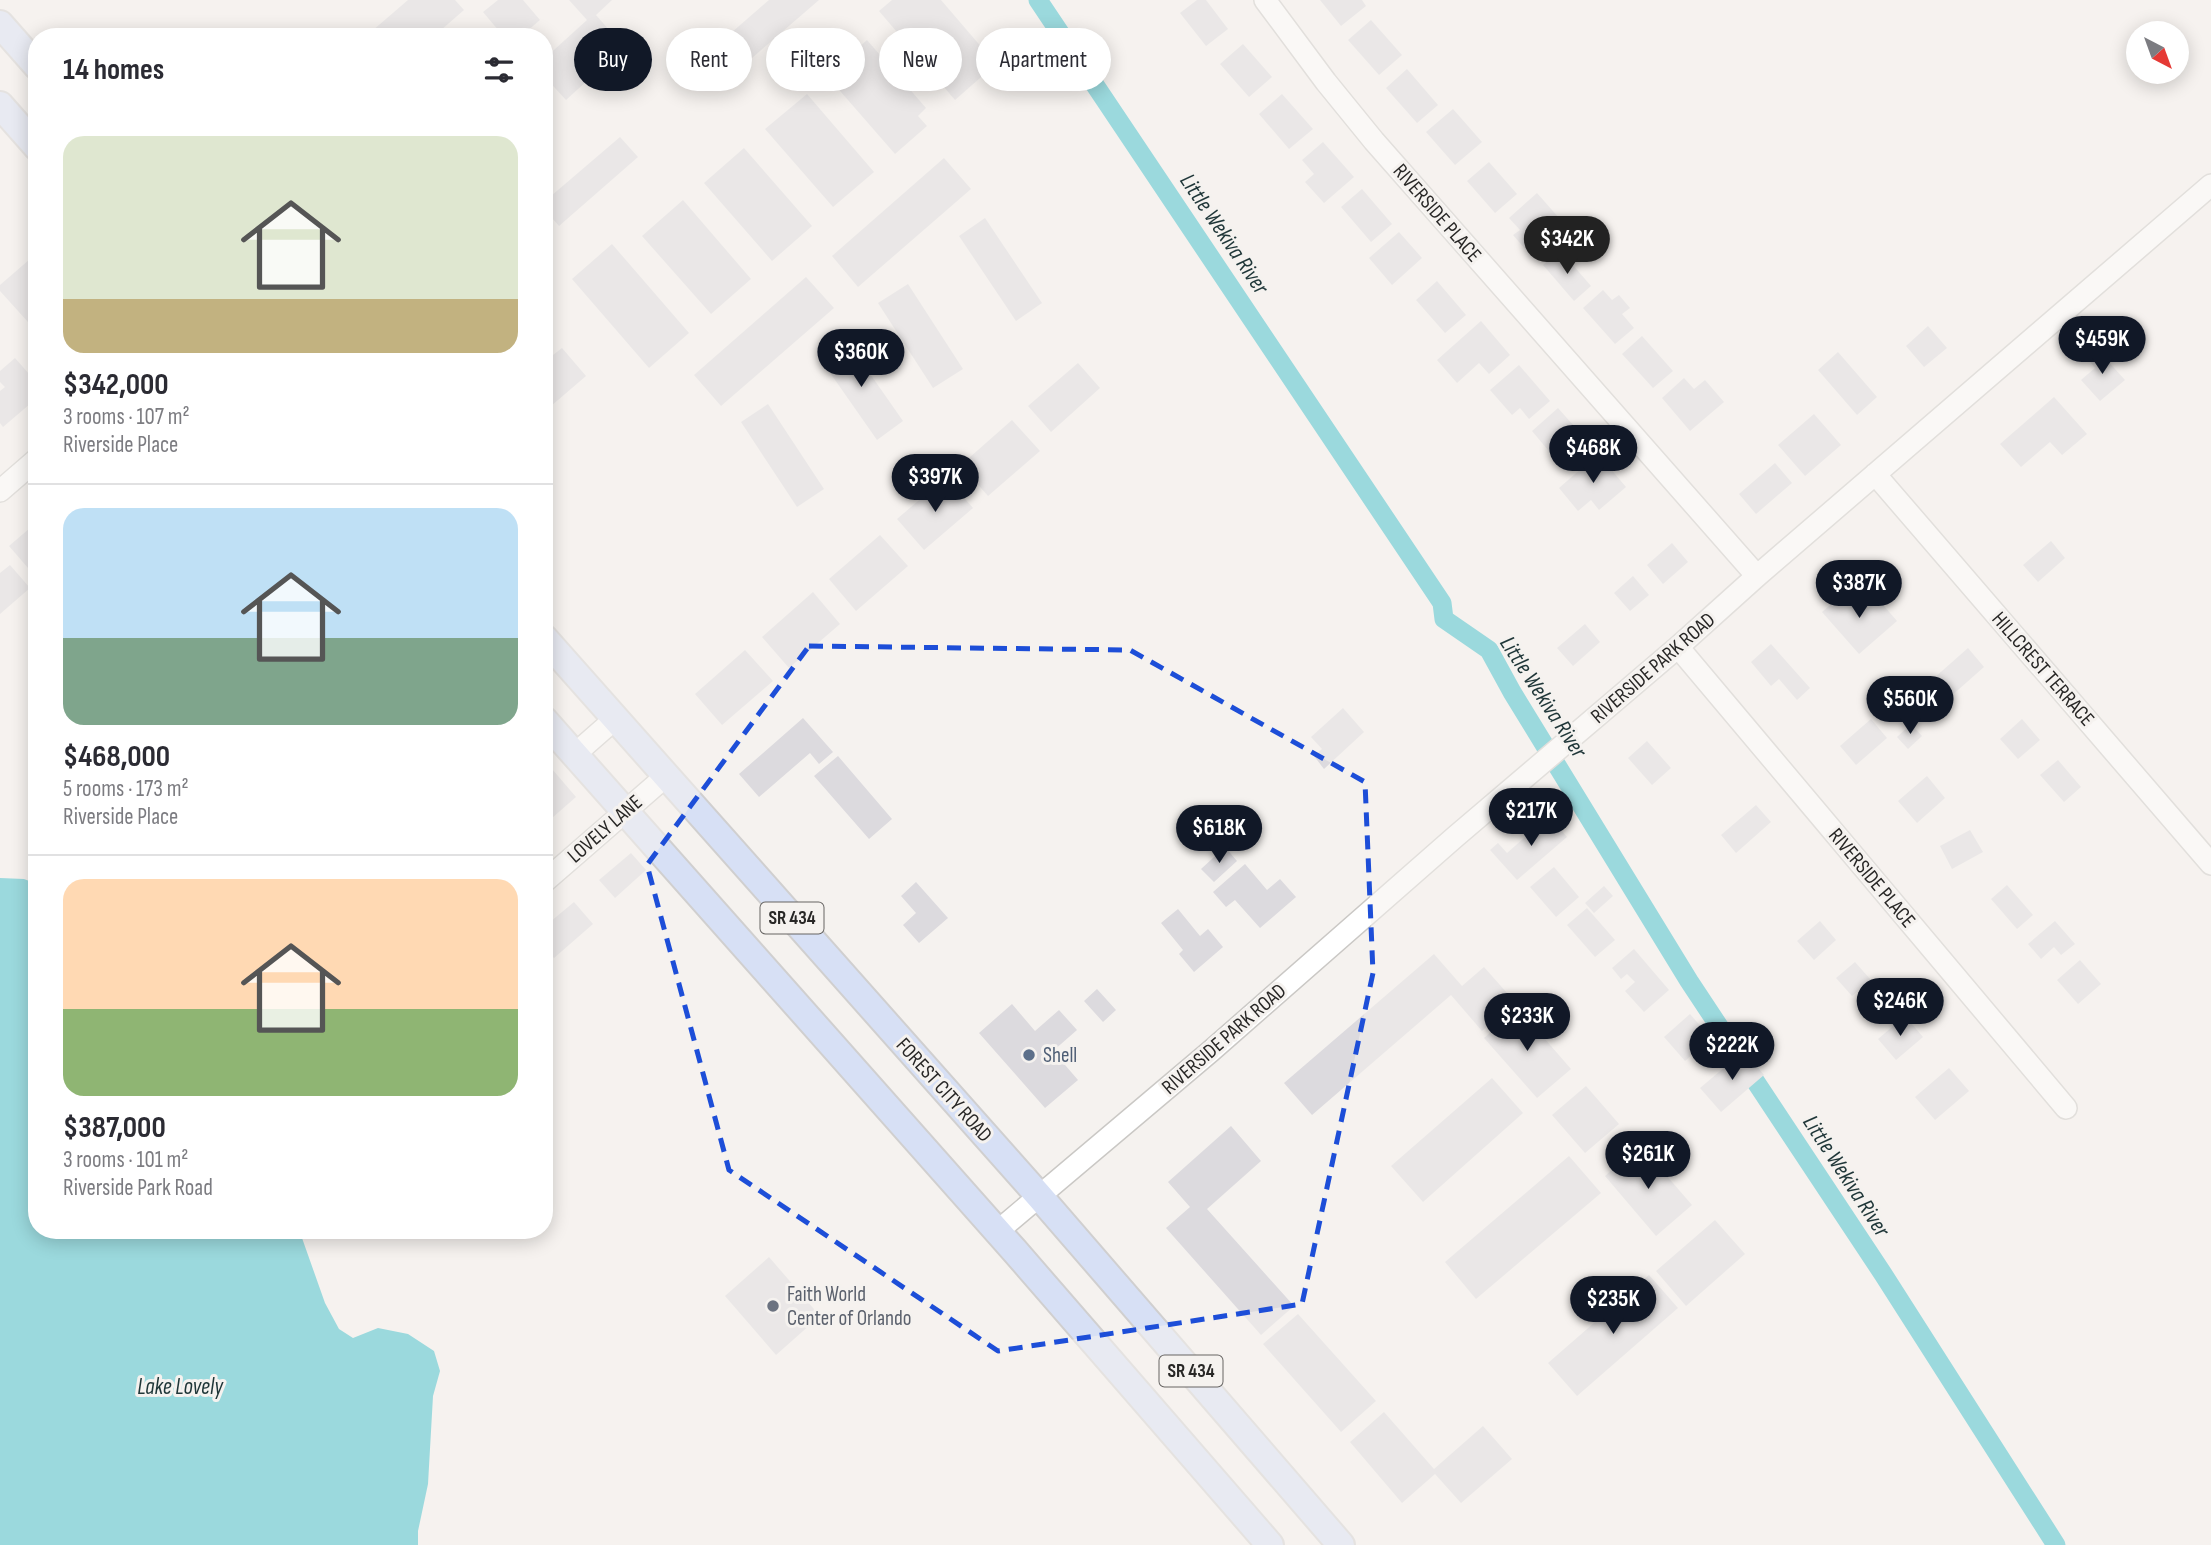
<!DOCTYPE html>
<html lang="en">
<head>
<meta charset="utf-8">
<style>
	:root { --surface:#fff; --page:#f7f7f7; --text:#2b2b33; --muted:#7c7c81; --line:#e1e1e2; --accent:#111827 }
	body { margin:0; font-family:"Sofia Sans Condensed",sans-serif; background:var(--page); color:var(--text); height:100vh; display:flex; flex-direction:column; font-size:26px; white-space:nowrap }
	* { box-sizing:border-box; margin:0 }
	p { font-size:23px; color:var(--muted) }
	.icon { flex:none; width:38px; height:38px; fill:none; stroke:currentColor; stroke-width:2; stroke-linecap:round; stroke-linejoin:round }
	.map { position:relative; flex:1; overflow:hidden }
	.side { position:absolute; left:28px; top:28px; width:525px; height:1211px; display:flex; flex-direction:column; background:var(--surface); border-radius:28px; box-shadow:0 4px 18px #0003 }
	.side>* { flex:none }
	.hud { position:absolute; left:574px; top:28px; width:665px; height:63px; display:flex; gap:14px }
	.needle { width:46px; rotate:139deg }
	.buttons { position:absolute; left:2126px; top:21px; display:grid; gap:14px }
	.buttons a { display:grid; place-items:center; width:63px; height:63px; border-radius:50%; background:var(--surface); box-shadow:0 4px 18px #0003; font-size:35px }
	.price { position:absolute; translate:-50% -60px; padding:0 16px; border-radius:24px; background:var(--accent); color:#fff; font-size:23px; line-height:46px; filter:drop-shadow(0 2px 4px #0008) }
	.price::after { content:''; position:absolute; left:50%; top:42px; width:21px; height:16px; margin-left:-10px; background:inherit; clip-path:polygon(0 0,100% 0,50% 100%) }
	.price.selected { background:#222; color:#fff }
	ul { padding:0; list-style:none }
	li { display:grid; align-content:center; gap:14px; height:371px; padding:0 35px }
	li+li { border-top:2px solid var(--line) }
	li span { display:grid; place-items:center; height:217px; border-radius:21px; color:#555 }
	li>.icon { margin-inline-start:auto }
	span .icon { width:126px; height:126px; fill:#fffc; stroke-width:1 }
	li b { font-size:30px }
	h2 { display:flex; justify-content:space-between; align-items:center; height:84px; padding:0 35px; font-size:30px }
	.tag { padding:0 24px; border-radius:32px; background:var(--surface); box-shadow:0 4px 18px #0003; font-size:24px; line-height:63px }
	.tag.selected { background:var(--accent); color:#fff }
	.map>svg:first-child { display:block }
</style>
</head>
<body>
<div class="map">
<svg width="2211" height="1545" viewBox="0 0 2211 1545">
	<rect width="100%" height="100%" fill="#f5f2ef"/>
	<path fill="#2ebac8" d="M0,878l24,1 13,5v346h265v8l23,65 14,26 14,9 25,-10 30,6 26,17 6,20 -7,25 -5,88 -10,47v14h-418z"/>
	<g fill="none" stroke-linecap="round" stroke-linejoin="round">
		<path stroke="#2ebac8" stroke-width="19" d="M1038,0l404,603 2,16 45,31 23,42 177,289 194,293 173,271"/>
	</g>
	<path fill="#dcdade" d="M408,0h47l9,10 -31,27h-68z
		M498,0h25l17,20 -20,17h-16l-21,-25z
		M569,0h43l-16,15 28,32 -58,53 -22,-24v-17l43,-39z
		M769,0h50l-67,58 -21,-25z
		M892,0h49l55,64 -41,36 -76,-89z
		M1197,0h9l22,29 -22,17 -26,-33z
		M1320,0h42l4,6 -25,20z
		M1371,20l31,35 -23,20 -31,-35z
		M867,40l59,68 -8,8 9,10 -32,28 -68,-78z
		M1243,44l29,33 -23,20 -29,-33z
		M1407,69l31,36 -21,18 -31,-35z
		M807,94l67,78 -41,35 -68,-78z
		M1282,94l31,35 -24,20 -30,-35z
		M1453,109l29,33 -27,23 -29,-33z
		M620,137l18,20 -79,69 -15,-17v-7z
		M1323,142l31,35 -30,26 -19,-21 9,-8 -12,-14z
		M744,148l68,78 -40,35 -68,-78z
		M944,158l27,31 -113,98 -26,-31z
		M1489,162l28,32 -22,19 -28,-32z
		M1362,189l30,35 -21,18 -30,-35z
		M1537,193l30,34 -35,30 -19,-22 7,-5 -11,-12z
		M683,200l68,79 -40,35 -69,-78z
		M985,218l57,85 -26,18 -57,-85z
		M1399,232l23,26 -30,27 -23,-27z
		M612,244l77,89 -40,35 -77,-89z
		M1560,250l31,36 -17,15 -31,-36z
		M37,253v79l-37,-41v-6z
		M806,277l28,31 -113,98 -27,-31z
		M1437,281l29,34 -21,18 -29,-33z
		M908,284l55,85 -30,19 -55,-85z
		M1603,290l9,10 7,-5 11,13 -8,6 12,14 -19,16 -32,-36z
		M544,292l9,10 -9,8z
		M1481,321l29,34 -21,19 -10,-11 -22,20 -20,-23z
		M1928,326l19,22 -23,19 -18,-21z
		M1642,336l31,35 -20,17 -31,-34z
		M845,338l58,83 -26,19 -58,-83z
		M562,348l24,28 -42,36v-50z
		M2097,349l28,31 -25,21 -19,-21 14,-12 -8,-10z
		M1838,352l39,45 -20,18 -39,-45z
		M15,358l22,25v15l-34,29 -3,-4v-32l5,-4 -5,-5v-11z
		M1078,363l22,25 -49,44 -23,-26z
		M1519,365l31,36 -21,18 -9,-11 -8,7 -22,-25z
		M1684,378l10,11 11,-9 19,22 -34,29 -28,-33z
		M2054,397l33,37 -25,21 -12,-13 -29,25 -21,-23z
		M768,404l56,85 -27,18 -56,-85z
		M1558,408l32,36 -27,24 -31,-37z
		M1814,414l27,31 -36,31 -27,-31z
		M1012,420l28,31 -52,45 -27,-31z
		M1598,454l28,33 -27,23 -8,-10 -13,11 -19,-23z
		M1775,463l17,20 -36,31 -17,-20z
		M946,477l27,31 -49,42 -27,-31z
		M37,522v39l-9,7 -19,-22z
		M880,535l28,31 -52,45 -27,-32z
		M2051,541l14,17 -27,24 -15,-17z
		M1672,543l16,19 -25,22 -16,-19z
		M10,565l20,23 -30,26v-41z
		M1633,576l16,19 -19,16 -16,-18z
		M1850,588l18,20 10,-9 19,22 -38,33 -37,-42z
		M813,592l27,32 -51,44 -27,-31z
		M1585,624l15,18 -27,24 -16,-18z
		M1771,644l39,44 -13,12 -18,-21 -8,7 -20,-24z
		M1968,648l16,19 -43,38 -16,-19z
		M745,650l28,31 -51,44 -27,-31z
		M1343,708l21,24 -40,37 -10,-13 8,-7 -11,-12z
		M803,718l30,34 -14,12 -9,-11 -51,44 -20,-23z
		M1871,719l16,19 -31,27 -16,-19z
		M2022,719l18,21 -22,19 -18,-20z
		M1911,724l11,12 -14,13 -11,-12z
		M1647,741l24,27 -19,17 -24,-27z
		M838,756l54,63 -23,20 -55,-63z
		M2058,760l23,27 -17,15 -24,-27z
		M546,762l30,35 -32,28v-61z
		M1927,776l18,22 -28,25 -19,-22z
		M1756,805l15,17 -35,31 -15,-18z
		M1549,816l18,21 -50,43 -27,-30 8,-7 9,10z
		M1970,830l13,22 -31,17 -12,-23z
		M1225,847l12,14 -23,21 -13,-13z
		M631,853l15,17 -31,28 -16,-18z
		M1245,864l22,26 13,-11 16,18 -36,31 -25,-28 -9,7 -13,-15z
		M1554,867l25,30 -23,20 -26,-30z
		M916,882l32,36 -29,25 -16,-18 13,-12 -15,-17z
		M2007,885l26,30 -16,14 -26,-30z
		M1604,886l9,10 -19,17 -9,-10z
		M574,902l19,22 -39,34 -10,-11v-20z
		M1587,908l28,32 -20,17 -28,-32z
		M1178,909l22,27 8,-7 15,18 -29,25 -15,-18 4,-4 -22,-27z
		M1820,921l16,19 -22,20 -17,-19z
		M2055,921l20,23 -14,11 -7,-8 -13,12 -13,-15z
		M1634,949l35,41 -25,22 -19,-21 10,-9 -8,-8 -6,5 -9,-11z
		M1434,954l28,32 22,-19 31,35 -33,29 -31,-36 -139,120 -28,-32z
		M2080,960l21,24 -23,20 -21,-24z
		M1855,962l16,18 -19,16 -16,-18z
		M1097,989l19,21 -13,12 -19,-21z
		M1012,1004l23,27 24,-21 18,20 -24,21 25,29 -33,28 -66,-75z
		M1518,1008l53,61 -34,29 -53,-60z
		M1690,1014l21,24 -26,23 -21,-24z
		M1905,1016l18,21 -27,23 -18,-21z
		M1744,1051l20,24 -43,37 -21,-24z
		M1949,1068l20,23 -34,29 -20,-23z
		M1492,1078l31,35 -100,89 -32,-36z
		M1586,1086l33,38 -34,29 -33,-38z
		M1231,1126l30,35 -54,48 87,97 -33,29 -95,-107 24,-21 -22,-25z
		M1640,1145l52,60 -36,31 -51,-60z
		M1569,1156l32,37 -125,106 -31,-37z
		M1715,1220l30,34 -59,52 -30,-35z
		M769,1257l51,59 -44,39 -51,-59z
		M1649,1275l29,33 -101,88 -29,-33z
		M1298,1314l78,87 -35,31 -78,-88z
		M1384,1412l50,57 49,-43 29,33 -51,44 -26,-29 -33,29 -52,-61z"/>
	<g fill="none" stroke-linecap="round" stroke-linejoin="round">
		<g stroke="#cac8c5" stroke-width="24">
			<path id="minor" d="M1265,0l61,82 48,59 383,435
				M1875,474l336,390
				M0,491l37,-32
				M1678,647l388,461
				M575,754l41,-36
				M544,882l122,-106
				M998,1231l213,-180 244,-214 223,-190 79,-71 454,-391"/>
		</g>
		<g stroke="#d0cfcf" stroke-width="30">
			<path id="major" d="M0,24l37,42
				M0,105l37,42
				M544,638l496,559 301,348
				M544,720l470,530 256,295"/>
		</g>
		<use href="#minor" stroke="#fff" stroke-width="21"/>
		<use href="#major" stroke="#d7e0f5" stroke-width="26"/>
	</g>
	<path d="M0 0H2211V1545H0ZM809,646l321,4 235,132 8,191 -71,331 -304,47 -269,-181 -82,-305z" fill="#f5f2ef" fill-opacity=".55" fill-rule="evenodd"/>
	<path fill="none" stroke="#1d4ed8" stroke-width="5" stroke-dasharray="14 9" stroke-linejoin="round" d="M809,646l321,4 235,132 8,191 -71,331 -304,47 -269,-181 -82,-305z"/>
	<circle fill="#5c6f8a" stroke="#f5f2ef" stroke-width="2.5" cx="1029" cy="1055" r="7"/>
	<circle fill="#6b7280" stroke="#f5f2ef" stroke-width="2.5" cx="773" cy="1306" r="7"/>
	<g text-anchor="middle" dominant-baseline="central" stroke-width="6" stroke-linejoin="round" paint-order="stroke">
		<g fill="#f5f2ef" stroke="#666462" stroke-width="2">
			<rect x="760.5" y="902.5" width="63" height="31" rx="5"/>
			<rect x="1159.5" y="1355.5" width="63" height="31" rx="5"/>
		</g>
		<g font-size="19" font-weight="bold" fill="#282726">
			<text x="792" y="918">SR 434</text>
			<text x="1191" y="1371">SR 434</text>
		</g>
		<g font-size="21" fill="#282726" stroke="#f5f2ef">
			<text transform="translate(1437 213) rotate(49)">RIVERSIDE PLACE</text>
			<text transform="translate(1653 668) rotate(-41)">RIVERSIDE PARK ROAD</text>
			<text transform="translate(2043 669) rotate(49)">HILLCREST TERRACE</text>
			<text transform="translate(605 829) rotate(-41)">LOVELY LANE</text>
			<text transform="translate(1872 878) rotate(50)">RIVERSIDE PLACE</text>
			<text transform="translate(1224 1039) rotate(-41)">RIVERSIDE PARK ROAD</text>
			<text transform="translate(944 1090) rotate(48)">FOREST CITY ROAD</text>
		</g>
		<g font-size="21" fill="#4e5e75" stroke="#f5f2ef" text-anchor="start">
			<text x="1043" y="1055">Shell</text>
		</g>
		<g font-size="21" fill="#5b616d" stroke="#f5f2ef" text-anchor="start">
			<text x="787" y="1294">Faith World<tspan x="787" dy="24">Center of Orlando</tspan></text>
		</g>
		<g font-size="23" font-style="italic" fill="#1f3638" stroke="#f5f2ef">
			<text transform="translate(1224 234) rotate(56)">Little Wekiva River</text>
			<text transform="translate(1543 697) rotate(57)">Little Wekiva River</text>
			<text transform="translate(1846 1176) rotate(57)">Little Wekiva River</text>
			<text x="180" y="1387">Lake Lovely</text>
		</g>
	</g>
</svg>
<div class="buttons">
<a><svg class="needle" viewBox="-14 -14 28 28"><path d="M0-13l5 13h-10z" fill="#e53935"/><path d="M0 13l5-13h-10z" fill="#7c7c81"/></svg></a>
</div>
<b class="price selected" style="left:1567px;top:276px">$342K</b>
<b class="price" style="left:2102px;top:376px">$459K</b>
<b class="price" style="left:861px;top:389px">$360K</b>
<b class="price" style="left:1593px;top:485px">$468K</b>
<b class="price" style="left:935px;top:514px">$397K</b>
<b class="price" style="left:1859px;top:620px">$387K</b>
<b class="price" style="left:1910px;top:736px">$560K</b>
<b class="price" style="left:1531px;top:848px">$217K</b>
<b class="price" style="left:1219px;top:865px">$618K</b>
<b class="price" style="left:1900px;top:1038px">$246K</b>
<b class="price" style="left:1527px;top:1053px">$233K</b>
<b class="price" style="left:1732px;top:1082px">$222K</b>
<b class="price" style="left:1648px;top:1191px">$261K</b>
<b class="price" style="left:1613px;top:1336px">$235K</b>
<div class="hud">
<a class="tag selected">Buy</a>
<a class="tag">Rent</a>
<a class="tag">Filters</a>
<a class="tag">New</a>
<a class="tag">Apartment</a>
</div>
<section class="side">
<h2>14 homes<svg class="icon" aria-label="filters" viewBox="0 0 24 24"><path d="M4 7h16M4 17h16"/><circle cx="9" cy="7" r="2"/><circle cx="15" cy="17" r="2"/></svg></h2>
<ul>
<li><span style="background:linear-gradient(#dfe7d0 75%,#c2b280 0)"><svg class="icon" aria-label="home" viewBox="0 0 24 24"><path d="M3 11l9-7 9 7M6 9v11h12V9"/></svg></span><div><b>$342,000</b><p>3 rooms · 107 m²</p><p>Riverside Place</p></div></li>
<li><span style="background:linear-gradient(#bfe0f5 60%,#7fa58c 0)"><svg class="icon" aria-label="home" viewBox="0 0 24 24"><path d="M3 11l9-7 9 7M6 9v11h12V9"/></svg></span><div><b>$468,000</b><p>5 rooms · 173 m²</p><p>Riverside Place</p></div></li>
<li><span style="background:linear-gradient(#ffd9b3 60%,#8fb573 0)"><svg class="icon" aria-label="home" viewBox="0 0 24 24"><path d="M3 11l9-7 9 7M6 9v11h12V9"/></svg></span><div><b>$387,000</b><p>3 rooms · 101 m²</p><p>Riverside Park Road</p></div></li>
</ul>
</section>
</div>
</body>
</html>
